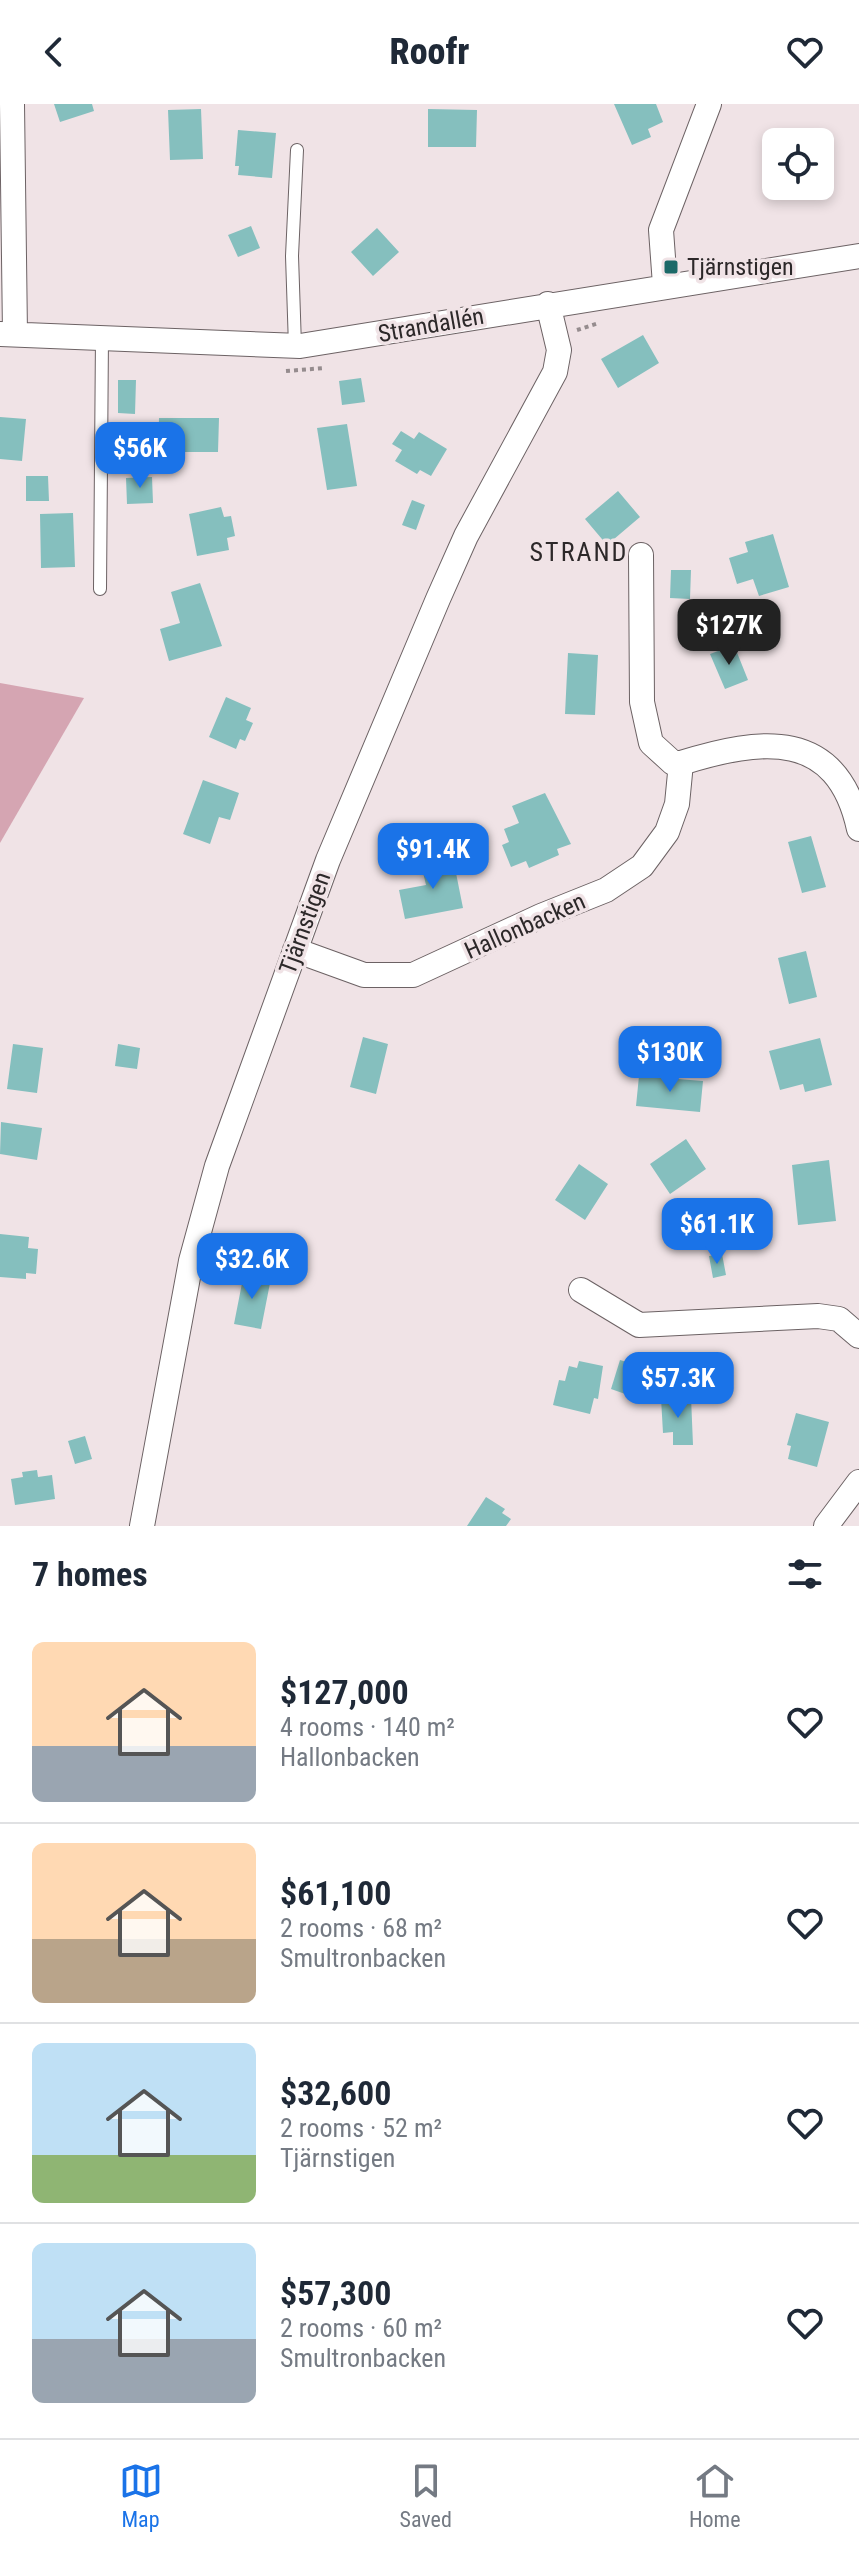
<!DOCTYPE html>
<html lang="en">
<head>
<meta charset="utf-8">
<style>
	:root { --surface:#fff; --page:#f2f2f3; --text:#1f2937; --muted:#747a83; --line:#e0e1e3; --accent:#1a73e8 }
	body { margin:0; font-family:"Roboto Condensed",sans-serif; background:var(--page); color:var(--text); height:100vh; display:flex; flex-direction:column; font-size:30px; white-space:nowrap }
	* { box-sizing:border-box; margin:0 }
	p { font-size:26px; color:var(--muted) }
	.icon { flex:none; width:44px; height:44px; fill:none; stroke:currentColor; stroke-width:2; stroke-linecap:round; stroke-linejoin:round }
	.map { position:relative; height:1422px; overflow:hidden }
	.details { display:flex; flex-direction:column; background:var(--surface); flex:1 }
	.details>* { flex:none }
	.tools { position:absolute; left:762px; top:24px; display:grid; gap:16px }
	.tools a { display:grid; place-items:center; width:72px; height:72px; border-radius:12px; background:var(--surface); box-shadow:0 4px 12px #0003; font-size:40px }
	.price { position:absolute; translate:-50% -68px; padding:0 18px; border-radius:16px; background:var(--accent); color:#fff; font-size:26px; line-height:52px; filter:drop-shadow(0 2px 4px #0008) }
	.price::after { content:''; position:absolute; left:50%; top:48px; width:24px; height:18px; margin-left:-12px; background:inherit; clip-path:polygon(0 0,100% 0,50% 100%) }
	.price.current { background:#222; color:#fff }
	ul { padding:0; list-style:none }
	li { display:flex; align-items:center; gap:24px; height:200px; padding:0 32px }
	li+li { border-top:2px solid var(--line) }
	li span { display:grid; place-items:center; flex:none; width:224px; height:160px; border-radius:12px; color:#555 }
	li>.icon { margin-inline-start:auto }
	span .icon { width:96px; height:96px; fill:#fffc; stroke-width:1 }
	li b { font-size:34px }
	h2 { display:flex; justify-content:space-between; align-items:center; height:96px; padding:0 32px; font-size:34px }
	header { display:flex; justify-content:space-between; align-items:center; height:104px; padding:0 32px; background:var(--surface); font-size:36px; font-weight:800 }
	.menu { display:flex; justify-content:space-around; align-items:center; height:112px; border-top:2px solid var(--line); background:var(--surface); font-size:22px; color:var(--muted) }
	.menu a { display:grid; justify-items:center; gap:4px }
	.menu .current { color:var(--accent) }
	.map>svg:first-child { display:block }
</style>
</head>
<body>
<header><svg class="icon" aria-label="back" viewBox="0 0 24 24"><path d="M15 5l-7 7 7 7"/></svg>Roofr<svg class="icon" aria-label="heart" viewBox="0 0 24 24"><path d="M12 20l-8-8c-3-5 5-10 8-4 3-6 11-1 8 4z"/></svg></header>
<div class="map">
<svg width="859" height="1422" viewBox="0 0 859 1422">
	<rect width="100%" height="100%" fill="#f0e3e6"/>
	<path fill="#d5a5b2" d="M0,579l84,15 -84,145z"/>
	<path fill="#85bfbe" d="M54,0h38l2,7 -34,11z
		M614,0h42l7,18 -15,7 3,8 -19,8z
		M201,5l2,50 -33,1 -2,-50z
		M428,5l49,1 -1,37h-48z
		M238,26l38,3 -4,45 -34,-3 1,-9h-4z
		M828,26l1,34 -9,1v-23h-30l-1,-11z
		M251,122l9,22 -22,9 -10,-22z
		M377,124l22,24 -26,24 -22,-24z
		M643,231l16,28 -41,25 -17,-29z
		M361,274l4,24 -23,3 -3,-24z
		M118,276h18l-1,34 -17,-1z
		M0,313l26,2 -4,42 -22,-2z
		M159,314h60l-1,34h-60z
		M347,320l10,62 -30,4 -10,-62z
		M401,327l13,8 5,-7 28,17 -16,27 -11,-6 -3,4 -22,-13 7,-11 -10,-6z
		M26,372h22l1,25h-23z
		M152,373l1,26 -26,1 -1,-26z
		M618,387l22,26 -33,28 -22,-26z
		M412,396l13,5 -9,25 -14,-5z
		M221,403l3,10 7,-1 4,20 -8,2 2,12 -32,6 -8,-42z
		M73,409l2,54 -34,1 -1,-54z
		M773,430l16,53 -30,9 -6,-17 -16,5 -8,-26 19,-6 -3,-10z
		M671,466h20l-1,29 -20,-1z
		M200,479l22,63 -53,15 -9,-32 20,-6 -9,-31z
		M734,541l14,35 -23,9 -15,-35z
		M568,549l30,2 -3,60 -30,-1z
		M226,593l25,11 -5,12 7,3 -8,18 -5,-2 -4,10 -27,-12z
		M203,676l36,13 -9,27 -11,-3 -9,27 -27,-10z
		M545,689l26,51 -14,5 2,6 -30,13 -3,-7 -15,6 -9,-22 7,-3 -5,-13 15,-6 -7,-17z
		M811,732l15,51 -24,6 -14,-51z
		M453,754l10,50 -58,11 -6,-29 27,-5 -5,-21z
		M806,847l11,46 -28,7 -11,-46z
		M363,933l25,7 -12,50 -26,-7z
		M820,934l12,47 -27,7 -2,-8 -23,6 -11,-39z
		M13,940l30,4 -6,45 -30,-4z
		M118,940l22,4 -3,21 -22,-3z
		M639,972l64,5 -3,31 -64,-6z
		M1,1018l41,6 -5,32 -37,-6z
		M686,1035l20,30 -36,25 -20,-30z
		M829,1056l7,61 -38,4 -6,-60z
		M579,1060l29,20 -23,36 -30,-20z
		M0,1130l29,3 -1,11 10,1 -2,25 -10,-1v6l-26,-2z
		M722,1150l4,21 -13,3 -4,-22z
		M244,1169l27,5 -10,51 -27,-5z
		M663,1251l21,7 -8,22 -20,-7z
		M620,1256l20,6 -9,30 -20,-7z
		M579,1257l24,5 -5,33 -4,-1 -4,16 -37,-9 6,-25 6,1 4,-15 8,2z
		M691,1293l2,48h-20v-13l-10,1 -2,-35z
		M796,1309l33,9 -12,45 -29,-8 3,-13 -4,-1z
		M85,1332l7,23 -17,5 -7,-23z
		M37,1366l1,7 14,-2 3,24 -40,6 -4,-26 12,-2 -1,-5z
		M486,1393l19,12 -3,4 9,6 -5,7h-39z"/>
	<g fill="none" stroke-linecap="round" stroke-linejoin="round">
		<g stroke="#6c6264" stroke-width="14">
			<path id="lane" d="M295,242l-3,-90 5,-106
				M100,485l2,-253"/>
		</g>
		<g stroke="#6c6264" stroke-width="26">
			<path id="street" d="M12,0l3,230
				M665,181l-4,-55 48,-126
				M0,230l300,12 559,-90
				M641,451l1,147 9,41 22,20h8
				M295,846l69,25h49l128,-59 65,-26 36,-24 25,-34 10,-28 4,-41c80,-25 156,-35 178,66
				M581,1186l58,35 179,-9 21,3 20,17
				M142,1422l49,-265 26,-95 111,-306 110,-261 28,-63 89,-164 4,-22 -11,-46
				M826,1422l33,-44"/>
		</g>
		<path stroke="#958c8e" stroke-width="4" stroke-dasharray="4 4" stroke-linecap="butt" d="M577,226l22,-7
			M286,267l39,-3"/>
		<use href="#lane" stroke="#fff" stroke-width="12"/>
		<use href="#street" stroke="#fff" stroke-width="24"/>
	</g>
	<rect fill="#1c6968" stroke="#f0e3e6" stroke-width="3" x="663" y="155" width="16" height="16" rx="4"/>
	<g text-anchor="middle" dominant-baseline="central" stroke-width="7" stroke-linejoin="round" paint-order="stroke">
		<g font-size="24" fill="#2c2829" stroke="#f0e3e6" text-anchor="start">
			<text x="687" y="163">Tjärnstigen</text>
		</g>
		<g font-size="24" fill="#2c2829" stroke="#f0e3e6">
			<text transform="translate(431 221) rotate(-10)">Strandallén</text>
			<text transform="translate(305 819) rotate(-70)">Tjärnstigen</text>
			<text transform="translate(525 822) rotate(-24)">Hallonbacken</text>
		</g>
		<g font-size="26" letter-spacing="2" fill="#2c2829" stroke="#f0e3e6">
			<text x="579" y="448">STRAND</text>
		</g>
	</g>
</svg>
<div class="tools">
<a><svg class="icon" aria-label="locate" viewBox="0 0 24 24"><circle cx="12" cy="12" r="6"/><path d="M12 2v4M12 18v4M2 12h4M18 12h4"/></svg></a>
</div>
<b class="price" style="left:140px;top:386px">$56K</b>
<b class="price current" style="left:729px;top:563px">$127K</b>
<b class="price" style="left:433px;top:787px">$91.4K</b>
<b class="price" style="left:670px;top:990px">$130K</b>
<b class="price" style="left:717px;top:1162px">$61.1K</b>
<b class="price" style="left:252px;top:1197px">$32.6K</b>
<b class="price" style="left:678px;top:1316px">$57.3K</b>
</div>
<section class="details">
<h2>7 homes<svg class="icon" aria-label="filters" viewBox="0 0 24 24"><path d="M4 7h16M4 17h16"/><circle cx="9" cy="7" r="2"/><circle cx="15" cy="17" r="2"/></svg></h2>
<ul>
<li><span style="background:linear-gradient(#ffd9b3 65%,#9aa5b1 0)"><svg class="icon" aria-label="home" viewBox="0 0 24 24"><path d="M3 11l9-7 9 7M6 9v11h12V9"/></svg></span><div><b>$127,000</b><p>4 rooms · 140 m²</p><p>Hallonbacken</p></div><svg class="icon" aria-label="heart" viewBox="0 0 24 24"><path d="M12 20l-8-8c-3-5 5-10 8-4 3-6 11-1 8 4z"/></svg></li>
<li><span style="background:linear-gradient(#ffd9b3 60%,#b9a48a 0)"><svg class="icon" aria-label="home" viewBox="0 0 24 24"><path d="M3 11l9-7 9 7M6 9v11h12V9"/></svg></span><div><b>$61,100</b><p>2 rooms · 68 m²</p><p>Smultronbacken</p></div><svg class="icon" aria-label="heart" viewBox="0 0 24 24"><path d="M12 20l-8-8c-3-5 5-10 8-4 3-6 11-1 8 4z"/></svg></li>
<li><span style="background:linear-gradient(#bfe0f5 70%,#8fb573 0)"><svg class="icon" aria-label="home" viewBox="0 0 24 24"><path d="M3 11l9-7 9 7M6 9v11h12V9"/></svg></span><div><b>$32,600</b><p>2 rooms · 52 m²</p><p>Tjärnstigen</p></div><svg class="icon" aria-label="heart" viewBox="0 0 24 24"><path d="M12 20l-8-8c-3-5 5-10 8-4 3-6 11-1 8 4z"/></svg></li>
<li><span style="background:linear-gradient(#bfe0f5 60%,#9aa5b1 0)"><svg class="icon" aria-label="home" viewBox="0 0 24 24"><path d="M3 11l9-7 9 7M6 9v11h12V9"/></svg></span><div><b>$57,300</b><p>2 rooms · 60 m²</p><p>Smultronbacken</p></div><svg class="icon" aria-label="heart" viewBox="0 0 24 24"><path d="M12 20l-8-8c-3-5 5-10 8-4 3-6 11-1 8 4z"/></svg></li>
</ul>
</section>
<nav class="menu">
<a class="current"><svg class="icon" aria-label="map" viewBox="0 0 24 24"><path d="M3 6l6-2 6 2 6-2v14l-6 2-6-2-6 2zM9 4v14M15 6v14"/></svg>Map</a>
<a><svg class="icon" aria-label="saved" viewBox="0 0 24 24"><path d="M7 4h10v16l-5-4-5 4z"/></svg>Saved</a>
<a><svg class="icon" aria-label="home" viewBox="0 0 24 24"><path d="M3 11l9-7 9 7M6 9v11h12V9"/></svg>Home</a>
</nav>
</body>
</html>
